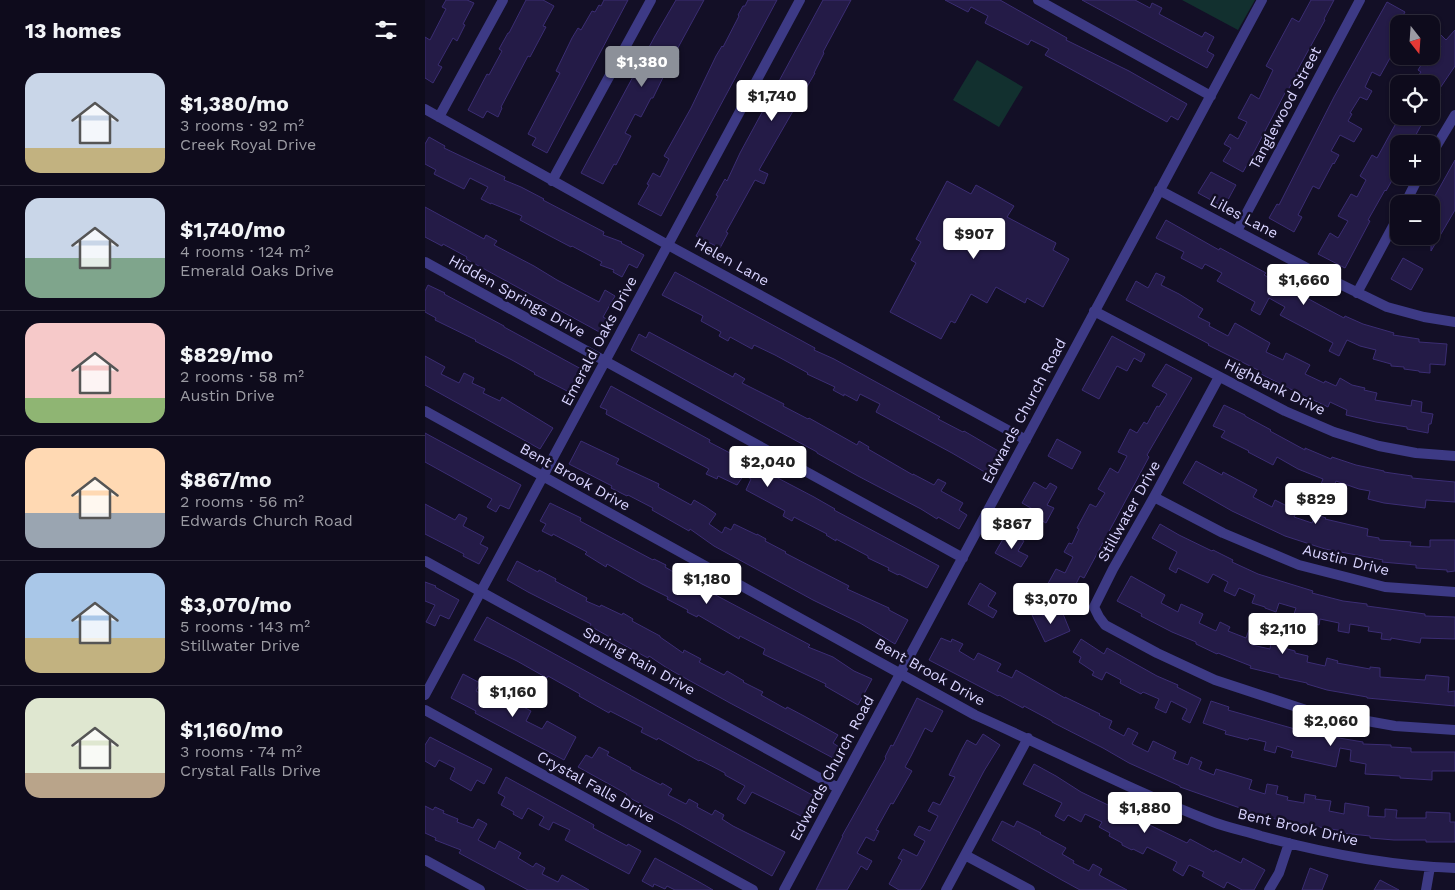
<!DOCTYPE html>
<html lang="en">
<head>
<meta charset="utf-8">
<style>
	:root { --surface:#0e0b1c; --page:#171425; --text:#f1f3f6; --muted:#9b9ba3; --line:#2e2b3b; --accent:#8c9099 }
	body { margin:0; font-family:"Work Sans",sans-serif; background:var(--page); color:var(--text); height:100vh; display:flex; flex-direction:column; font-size:19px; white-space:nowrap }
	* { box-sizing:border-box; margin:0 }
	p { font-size:16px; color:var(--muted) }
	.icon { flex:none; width:28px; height:28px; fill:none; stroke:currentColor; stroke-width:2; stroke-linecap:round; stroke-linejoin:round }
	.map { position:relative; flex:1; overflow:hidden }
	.sheet { display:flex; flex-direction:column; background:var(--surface); width:425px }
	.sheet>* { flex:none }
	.needle { width:32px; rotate:163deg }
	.controls { position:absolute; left:965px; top:15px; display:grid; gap:10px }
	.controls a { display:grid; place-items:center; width:50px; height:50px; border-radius:10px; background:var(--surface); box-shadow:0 1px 4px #0004,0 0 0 1px var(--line); font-size:25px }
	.price { position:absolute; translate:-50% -42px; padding:0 11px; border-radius:5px; background:#fff; color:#222; font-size:16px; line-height:32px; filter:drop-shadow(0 1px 2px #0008) }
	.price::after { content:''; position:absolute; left:50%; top:30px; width:15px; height:11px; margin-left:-8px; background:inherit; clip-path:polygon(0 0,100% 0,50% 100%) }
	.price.selected { background:var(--accent); color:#fff }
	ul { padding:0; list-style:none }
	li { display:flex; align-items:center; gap:15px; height:125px; padding:0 25px }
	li+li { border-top:1px solid var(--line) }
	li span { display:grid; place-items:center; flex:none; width:140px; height:100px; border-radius:15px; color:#555 }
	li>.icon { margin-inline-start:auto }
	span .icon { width:60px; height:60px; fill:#fffc; stroke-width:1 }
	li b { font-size:21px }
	h2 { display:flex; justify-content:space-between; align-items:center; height:60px; padding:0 25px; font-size:21px }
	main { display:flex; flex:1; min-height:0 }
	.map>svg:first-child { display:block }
</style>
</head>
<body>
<main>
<section class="sheet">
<h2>13 homes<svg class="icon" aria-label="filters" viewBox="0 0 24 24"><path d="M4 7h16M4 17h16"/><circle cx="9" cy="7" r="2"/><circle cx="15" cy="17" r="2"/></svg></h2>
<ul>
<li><span style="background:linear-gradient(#c9d6e8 75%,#c2b280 0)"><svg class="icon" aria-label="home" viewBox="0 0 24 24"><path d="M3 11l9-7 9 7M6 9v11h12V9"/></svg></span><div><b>$1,380/mo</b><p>3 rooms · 92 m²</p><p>Creek Royal Drive</p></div></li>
<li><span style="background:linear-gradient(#c9d6e8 60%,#7fa58c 0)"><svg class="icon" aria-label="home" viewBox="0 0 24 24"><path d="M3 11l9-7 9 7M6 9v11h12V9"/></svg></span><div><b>$1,740/mo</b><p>4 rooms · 124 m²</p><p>Emerald Oaks Drive</p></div></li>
<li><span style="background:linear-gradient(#f6c9c9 75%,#8fb573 0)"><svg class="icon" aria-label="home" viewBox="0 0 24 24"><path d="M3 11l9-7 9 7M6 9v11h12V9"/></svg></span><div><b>$829/mo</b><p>2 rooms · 58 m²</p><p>Austin Drive</p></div></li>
<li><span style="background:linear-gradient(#ffd9b3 65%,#9aa5b1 0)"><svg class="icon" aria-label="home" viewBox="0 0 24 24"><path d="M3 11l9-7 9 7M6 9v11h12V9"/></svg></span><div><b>$867/mo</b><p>2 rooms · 56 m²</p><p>Edwards Church Road</p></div></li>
<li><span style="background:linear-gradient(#a9c7e8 65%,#c2b280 0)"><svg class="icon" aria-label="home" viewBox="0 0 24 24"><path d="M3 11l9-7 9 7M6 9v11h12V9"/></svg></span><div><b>$3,070/mo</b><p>5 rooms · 143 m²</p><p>Stillwater Drive</p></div></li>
<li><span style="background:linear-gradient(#dfe7d0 75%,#b9a48a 0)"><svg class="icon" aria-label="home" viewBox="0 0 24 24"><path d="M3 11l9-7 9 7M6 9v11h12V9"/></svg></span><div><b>$1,160/mo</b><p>3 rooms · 74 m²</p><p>Crystal Falls Drive</p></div></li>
</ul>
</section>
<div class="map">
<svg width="1030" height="890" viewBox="0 0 1030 890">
	<rect width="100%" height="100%" fill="#130f26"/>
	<path fill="#12302f" d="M757,0h73l-17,30z
		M552,60l46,27 -24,40 -46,-27z"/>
	<path fill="#241b47" stroke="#3b2d73" d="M21,0h21l7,3 -11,21 2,1 -8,16 -4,-3 -15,27 4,2 -9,16 -8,-5v-41l5,3 16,-31 -4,-2z
		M101,0h17l11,6 -11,20 3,1 -16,30 -2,-1 -27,51 1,1 -4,9 -11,-6 -4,7 -15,-8 19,-36 2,1 13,-24 -3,-2 9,-16h1z
		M179,0h24l-81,153 -15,-8 4,-7 -8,-4 32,-61 -4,-2 16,-33 6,-10 3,2 11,-19 3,1 4,-7 2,1z
		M251,0h28l-30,55 5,3 -5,9 -5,-2 -16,33h-2l-10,19 -6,-3 -10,19 6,3 -15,29 -2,-1 -11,20 -22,-11 74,-137z
		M323,0h29l-116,216 -23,-12 11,-19 -2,-1 6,-11 7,4 9,-18 -5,-3 27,-48 25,-52 6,-10 1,1 16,-31 -1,-1 5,-9h2z
		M398,0h28l-28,52 1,1 -10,20h1l-56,97 9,4 -4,10 -9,-4 -29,52 2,1 -8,15 -24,-12 22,-40 -2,-1 9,-16 2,2 13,-28z
		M520,0h55l67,38 -1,2 63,31 58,33 -9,16 -7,-4 -4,6 -122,-67 4,-6 -18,-9 -3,5 -43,-22 3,-7 -17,-9 -3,5z
		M657,0h53l15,8 2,-5 10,5 -3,6 43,23 3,-5 9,5 -7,14 7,4 -7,13z
		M886,0h23l-10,19 1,1 -28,51h1l-11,21 -1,-1 -32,61 -11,20 -20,-11 8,-13 -7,-4 6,-10 8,5 9,-17 -9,-4 13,-24 8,5 14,-29 -7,-4 26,-48 7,4z
		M962,2l18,10 -14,24 8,4v2l-19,34 -8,-4 -7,15 7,4 -5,9 -7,-3 -10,16 2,1 -4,7 14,8 -8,13 -14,-7 -9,16 8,4 -5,9 -1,-1 -14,26 -6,-3 -15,29 4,2 -8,15 -25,-14 8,-14 2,1 55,-108z
		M1030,30v36l-17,25 3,3 -10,12v-22h-19l9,-12 -3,-2 5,-8 5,4 13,-20 -5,-4 5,-7 5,5z
		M975,116h26l-15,28h-12v24l-13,23 -1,-1 -17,30 2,1 -25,47 -27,-14 12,-21 8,5 10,-17 -10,-5 13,-22 6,3 9,-17 -6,-4 12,-21 5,3z
		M4,137l16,9 -1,2 61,29 -1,3 17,7 23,12 -1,1 61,32 -1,3 19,7 -1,1 23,12 -7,13 -8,-4 -7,13 -9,-5 1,-2 -14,-5 2,-3 -30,-16 -1,1 -21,-11 -30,-16 2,-4 -31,-13v1l-10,-5 7,-12 -18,-9 -6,11 -30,-15 2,-4 -11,-6v-20z
		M1030,160v50l-24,41v-7l-14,-8h14v-33z
		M786,172l25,13 -12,22 -26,-14z
		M522,181l24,13 5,-9 38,21 -7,11 49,26 -3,7 16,9 -26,48 -16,-9 -2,5 -29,-16 -9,16 -16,-9 -16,29 -4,-2 -10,18 -51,-27 26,-49 -5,-3 10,-18 -5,-3z
		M0,207l59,32 2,-4 11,6 -3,4 40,21 23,14 42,22 6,-12 10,6 -12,21 7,4 -7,13 -137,-75 1,-2 -24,-13 -1,2 -17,-9z
		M741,220l53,30 1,-2 22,12 24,13 -2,2 80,43 1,-2 18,8 31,9 -1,2 26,4v3l28,2 -2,21 -15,-1v9l-11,-1v-1l-15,-2v-2l-13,-1v-2l-18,-5 3,-9 -16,-4 -13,-6 -8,16 -10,-5 4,-8 -53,-28 5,-8 -16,-9 -9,17 -9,-5 4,-8 -38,-21 5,-8 -17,-9 -3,5 -21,-11 3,-6 -28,-14z
		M978,258l20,11 -12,21 -20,-11z
		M250,272l140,76 -1,2 20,9 106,58 -2,2 25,13 1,-1 36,21 -12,22 -36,-21 -76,-41 4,-8 -20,-10 -3,7 -13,-7v2l-11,-6 2,-3 -28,-13 1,-1 -33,-18 -21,-10 -2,4 -22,-12 -2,4 -9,-5 2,-4 -20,-11 2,-5 -41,-21z
		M731,273l9,4 -4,8 18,9 24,15 -5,8 12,6 -1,3 19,10 7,-13 35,20 -4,9 17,8 3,-7 24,12 -5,9 19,9 1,-2 11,5 4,-8 12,7 13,3 -1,2 13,3 -2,7 36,6 1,-6 10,2 -1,10 12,2 -2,10h-2l-1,9 -21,-4v-2l-31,-5 -30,-7 1,-5 -17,-8 -2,5 -42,-20 -25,-13 1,-2 -54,-27 1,-1 -83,-44 10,-19 12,7z
		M3,285l17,8 -1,1 60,32v1l79,43 -12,23 -37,-19 1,-1 -23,-13 -37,-19 1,-1 -41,-20 1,-2 -11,-6v-21z
		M224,332l84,45 2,-4 10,6 -3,4 42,21 -1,2 25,13 1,-1 48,27 2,-4 10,6 -1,2 45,26v-1l21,11 4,-6 8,4 -5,8 22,12 -4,7 8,5 -8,14 -21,-12 -1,2 -16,-10 -63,-33 -41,-23v-1l-61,-33 -125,-69 8,-16 7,4z
		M687,336l33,18 -4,8 -7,-4 -7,13 -10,-5 -18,33 -17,-9z
		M0,356l20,11 -4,7 18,9 5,-10 10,5 -2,5 13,6 -2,4 17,8 2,-4 51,31 -13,21 -115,-64z
		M741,364l26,14 -45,77 2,2 -65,121 -4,-2 -12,24h-4l-19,-11 11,-20 9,4 8,-16 -9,-5 5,-9 3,1 7,-15 -2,-1 13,-24 6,3 9,-14 -7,-4 12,-21 8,5 9,-17 -9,-4 12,-23 7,4 7,-11 3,2 10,-18 2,1 8,-13 -15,-8z
		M186,386l99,54 -1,2 105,55 21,12 -1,1 105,56 -12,22 -28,-14 -1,1 -10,-5 1,-2 -21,-10v-2l-32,-17v2l-10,-6 1,-1 -33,-17 -2,4 -9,-5 2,-5 -39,-21 5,-11 -7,-4 -7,10 -19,-9 -1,3 -11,-5 3,-5 -103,-55 1,-4 -7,-3z
		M799,405l21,10v1l26,14 -1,1 35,19v-2l26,11 1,-2 24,8 28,6v1l28,4v2l43,4v20l-29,-2 -1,8 -41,-5 -16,-4 2,-8 -11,-2 -23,-8 -3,8 -12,-5 2,-5 -25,-10 -21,-12 -4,8 -25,-13 1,-1 -28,-14 4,-6 -12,-5z
		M0,433l96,52 -12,24 -9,-4 -4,7 -9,-5 5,-8 -67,-37z
		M632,439l24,13 -9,17 -24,-13z
		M156,441l38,18 -3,5 43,20 -1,3 33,18 3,-5 12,7 10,7 -7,10 13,9 3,-6 6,3 3,-6 23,11v-1l9,5 -1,2 21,11 -1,1 64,33 -2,3 42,19v2l19,10 -13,24 -35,-21 -47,-23 -99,-54 -24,-17 -1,2 -37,-21 1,-2 -25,-13 -1,1 -16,-8 1,-2 -43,-22z
		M771,461l26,14 1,-3 34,18 -4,7 19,10 3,-7 22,11 -3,6 18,6 3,-9 11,4 -1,1 43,10 -1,7 12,2v2l32,2 -1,4 20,1v-7h25v31l-8,1v-2l-31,-2v-3l-34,-3 1,-2 -58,-11 -40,-13 -53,-25 -49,-28z
		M609,482l12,7 4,-6 7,4 -10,18 7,3 -8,15 -11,-6 3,-5 -16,-9z
		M125,503l31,15 -1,3 73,39 1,-1 12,6 -1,2 24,14 121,64 -2,2 25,10 21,14 18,8 -14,26 -33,-19 1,-2 -63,-30 2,-5 -25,-13 -1,3 -41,-24 -1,2 -10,-5 1,-2 -21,-11 1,-2 -26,-13 -35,-20 -1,3 -21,-13 2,-2 -34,-18 -1,2 -10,-5 4,-7 -6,-3z
		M0,504l30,16 4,-6 8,4 -4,8 21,11 -4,7 8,4 -9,16 -16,-8 1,-2 -39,-20z
		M735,524l19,11 33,16 1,-1 20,10 -1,2 26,12 55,17 -1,2 31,8 24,3v2l58,8v2l30,1v22l-34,-1 -1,5 -29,-5v2l-10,-1 1,-6 -14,-2 1,-4 -19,-3 -1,9 -11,-2 1,-8 -19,-4 -1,6 -26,-8 3,-9 -17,-5 -3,9 -11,-4v-1l-13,-4 3,-8 -16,-7 -4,8 -11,-5 4,-9 -15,-8 -5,9 -30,-15 -2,5 -7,-4 8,-17 -25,-14z
		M582,532l17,9 -6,10 10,5 -7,11 -26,-14z
		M92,561l21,11 1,-2 17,9 -1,2 32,17 -1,3 14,6 1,-2 21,10 1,-2 10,6 -1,2 28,15v1l23,16 1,-3 17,9 -2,3 25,13 3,-4 17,10 -1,1 20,10 -2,3 25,14 1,-2 17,9 34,19 -5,8 6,4 -6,11 -103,-55 -63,-35 -18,-12 -1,2 -17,-9 -41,-23 1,-2 -63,-32 -21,-12z
		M706,576l34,19 -4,8 17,9 3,-8 22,10 -4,9 17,8 4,-9 10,5 -2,4 18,7 3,-8 8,3 -5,12 18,4 1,-6 10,2 -1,2 15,4v2l13,3 -1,6 18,4 2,-8 11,3 -1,2 33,6v-2l10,1v9l45,3 1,-5 23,2 -1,15 7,-1v15l-88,-8v-1l-40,-7 -20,-6v-1l-28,-6v-2l-29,-7 1,-2 -33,-13 -1,1 -21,-10v-2l-24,-10 -31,-16 1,-2 -25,-13z
		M0,582l11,4 -1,1 24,13 -10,19 -9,-4 -5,11 -9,-4 9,-17 -10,-4z
		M555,583l16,10 -8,13 9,5 -4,7 -25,-14z
		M636,609l9,22 -25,11 -13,-27 9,-3 2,4z
		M62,617l327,179 -11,21 -51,-25 -7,12 -8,-5 8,-13 -20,-11v-2l-25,-13 -1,1 -41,-23 -1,2 -16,-8 2,-4 -33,-17 -1,2 -30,-17 1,-2 -32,-18 -1,2 -30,-17 -43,-21z
		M516,638l10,4 1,-3 11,5 -4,7 15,9 4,-7 23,11 -4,7 15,7 4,-8 49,28v-1l35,17 -1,1 13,6 -3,7 15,8 4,-8 10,5 -6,11 16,8 5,-11 23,11 -3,7 15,6 3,-8 11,5 -3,7 15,6 2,-6 36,11 -3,9 16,5 2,-10 11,2 -2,8 12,3 -1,3 17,3 1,-9 11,2 -1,3 16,2 -2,10 15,3 1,-11 24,4 -1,9 17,1v-8l12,1 -1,8h30v-6l24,1v9h5v20h-29v-2h-32l-24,-2v-2l-28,-3 1,-2 -60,-10 -23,-6 -80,-28v-1l-51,-23 -26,-15 -51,-26v-1l-28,-15 -1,2 -24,-13 -1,1 -69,-36z
		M656,639l23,15 3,-6 50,28 21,9 -1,2 24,12 -11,24 -8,-4 5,-10 -16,-8 -5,12 -11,-5 4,-9 -16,-7 -2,2 -21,-11 1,-3 -15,-8 -4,8 -10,-5 2,-3 -15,-10 2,-5 -8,-5z
		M38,674l17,9 -4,8 16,8 3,-7 36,19 -5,10 16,8 5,-8 29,16 -12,23 -89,-47 1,-2 -25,-13z
		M492,698l26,13 -11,21 -7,-4 -14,28 -6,11 7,4 -19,33 -2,-1 -15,27 3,1 -5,10 -8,-4 -9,16 15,8 -5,9 -6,-4 -14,24h-31l27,-54h-1l44,-78 -1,-1 6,-12 2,1z
		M786,701l18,6 -1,3 81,23 54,9v2l28,1v2l20,1v4h44v19h-23v9l-32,-2v-2l-35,-2 1,-10 -16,-3 1,-11 -11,-2 -4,19 -45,-10 2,-6 -16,-5 -2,7 -11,-3 2,-8 -17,-4 -1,2 -23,-6 1,-3 -23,-8z
		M558,734l17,11 -16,26 -61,115 -3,4h-21l-10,-6 13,-24 -4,-2 5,-9 14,7 8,-15 -11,-6 5,-9 11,5 8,-15 -10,-5 5,-9 7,3 15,-28 -6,-2 13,-26 5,-9 9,5z
		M5,737l62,32 -8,15 -7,-4 -6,11 -21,-12 5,-11 -16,-8 -4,7 -10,-6v-16z
		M174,747l10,5 -2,3 24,13 -1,1 31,16 1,-2 10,6 -4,6 18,9 3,-5 9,5 -1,3 15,8 3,-5 9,5 -2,4 11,7 52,26 -13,24 -96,-54 -50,-26 1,-2 -49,-27 8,-12 6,3z
		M609,764l22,12 25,16 106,51 3,-4 24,13 1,-2 26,13 2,-5 22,12 -11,20h-12l-15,-8 -3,6 -22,-12 2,-4 -15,-7 -6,11 -10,-6 4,-8 -30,-15 -4,7 -10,-5 -1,1 -10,-5v-2l-13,-7 1,-3 -11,-6 3,-5 -17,-8 -4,8 -13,-7 -4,6 -9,-5 7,-13 -39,-19z
		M81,777l88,48 -1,3 34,18 1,-2 13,7 -12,23 -64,-34 5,-10 -17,-8 -4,8 -10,-5 5,-8 -16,-9 -6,11 -9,-5 1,-2 -13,-7 4,-8 -7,-4z
		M0,806l8,4 2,-3 9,4 -1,2 15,6 -1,3 16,6 5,-9 9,5 -9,16 17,9 4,-8 22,12 -3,5 15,9 3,-4 9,5 -3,6 16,8 4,-7 27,15h-61l-69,-37 2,-3 -26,-10 1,-2 -11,-5z
		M577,821l12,6 3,-6 24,12 -1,1 26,14 -4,6 12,7 -1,2 16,8 4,-7 9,5 -3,6 28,15h-47l-20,-11 -68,-39z
		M230,858l46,25 12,7h-38l-8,-4 -2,3 -11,-5 -1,3 -11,-6z
		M885,868l18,7 -6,15h-20z
		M955,880l19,10h-25z"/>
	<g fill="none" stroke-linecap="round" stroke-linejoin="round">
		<path stroke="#3d3a85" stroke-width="10" d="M613,0l173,96
			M0,109l243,136 358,195
			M14,117l64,-117
			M1006,155l24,-40
			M127,181l99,-181
			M734,190l146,77 82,40 37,10 31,5
			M980,204l14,-28
			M812,231l123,-231
			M0,262l538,296
			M932,293l42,-78
			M669,311l191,100 49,21 45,14 37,7 39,3
			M794,377l-65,120 -41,72 -19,38 5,10 6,8 52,28 58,27 91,30 89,16 60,4
			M0,411l550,304c79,35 157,76 238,107 16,6 32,9 48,14 62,17 130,30 194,32
			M729,497l69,36 76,32 86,22 70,5
			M0,561l413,227
			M0,695l375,-695
			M0,710l328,180
			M540,855l65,35
			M0,860l55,30
			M359,890l478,-890
			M521,890l82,-152
			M844,890l10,-17 10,-30
			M1001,890l4,-23"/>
	</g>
	<g text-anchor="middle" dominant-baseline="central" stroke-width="5" stroke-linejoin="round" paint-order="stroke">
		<g font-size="15" fill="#d9d4ff" stroke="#130f26">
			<text transform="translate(860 108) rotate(-62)">Tanglewood Street</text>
			<text transform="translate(819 217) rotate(28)">Liles Lane</text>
			<text transform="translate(307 262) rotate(29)">Helen Lane</text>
			<text transform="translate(92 296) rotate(29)">Hidden Springs Drive</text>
			<text transform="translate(174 341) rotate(-62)">Emerald Oaks Drive</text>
			<text transform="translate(850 387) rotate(26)">Highbank Drive</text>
			<text transform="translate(599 411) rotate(-62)">Edwards Church Road</text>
			<text transform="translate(150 477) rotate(29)">Bent Brook Drive</text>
			<text transform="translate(704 511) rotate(-61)">Stillwater Drive</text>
			<text transform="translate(921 560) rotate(14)">Austin Drive</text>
			<text transform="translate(214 661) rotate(29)">Spring Rain Drive</text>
			<text transform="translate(505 672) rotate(29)">Bent Brook Drive</text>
			<text transform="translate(407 768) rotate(-62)">Edwards Church Road</text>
			<text transform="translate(171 787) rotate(29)">Crystal Falls Drive</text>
			<text transform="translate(873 827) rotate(13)">Bent Brook Drive</text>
		</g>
	</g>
</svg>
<div class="controls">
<a><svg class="needle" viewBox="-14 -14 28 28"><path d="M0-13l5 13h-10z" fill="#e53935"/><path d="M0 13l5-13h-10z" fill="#9b9ba3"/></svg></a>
<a><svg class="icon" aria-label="locate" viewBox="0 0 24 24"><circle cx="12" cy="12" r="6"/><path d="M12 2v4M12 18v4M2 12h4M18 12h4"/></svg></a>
<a>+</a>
<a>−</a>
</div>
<b class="price selected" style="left:217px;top:88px">$1,380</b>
<b class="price" style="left:347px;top:122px">$1,740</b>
<b class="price" style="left:549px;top:260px">$907</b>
<b class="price" style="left:879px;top:306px">$1,660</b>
<b class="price" style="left:343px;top:488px">$2,040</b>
<b class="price" style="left:891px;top:525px">$829</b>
<b class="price" style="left:587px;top:550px">$867</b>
<b class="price" style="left:282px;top:605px">$1,180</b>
<b class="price" style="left:626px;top:625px">$3,070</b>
<b class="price" style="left:858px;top:655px">$2,110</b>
<b class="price" style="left:88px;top:718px">$1,160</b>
<b class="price" style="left:906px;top:747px">$2,060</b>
<b class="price" style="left:720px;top:834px">$1,880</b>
</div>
</main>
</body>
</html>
